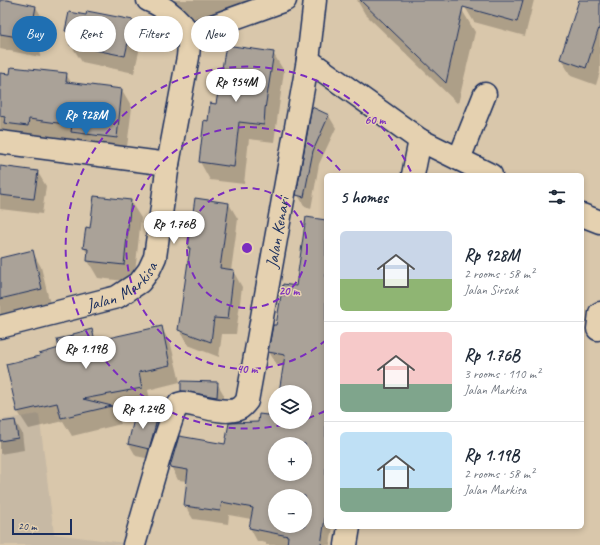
<!DOCTYPE html>
<html lang="en">
<head>
<meta charset="utf-8">
<style>
	:root { --surface:#fff; --page:#f6f6f7; --text:#1f2937; --muted:#747a83; --line:#e0e1e3; --accent:#1f6fb2 }
	body { margin:0; font-family:Caveat,sans-serif; background:var(--page); color:var(--text); height:100vh; display:flex; flex-direction:column; font-size:15px; white-space:nowrap }
	* { box-sizing:border-box; margin:0 }
	p { font-size:13px; color:var(--muted) }
	.icon { flex:none; width:22px; height:22px; fill:none; stroke:currentColor; stroke-width:2; stroke-linecap:round; stroke-linejoin:round }
	.map { position:relative; flex:1; overflow:hidden }
	.sheet { position:absolute; left:324px; top:173px; width:260px; height:356px; display:flex; flex-direction:column; background:var(--surface); border-radius:6px; box-shadow:0 2px 6px #0003 }
	.sheet>* { flex:none }
	.hud { position:absolute; left:12px; top:16px; width:252px; height:36px; display:flex; gap:8px }
	.controls { position:absolute; left:268px; top:385px; display:grid; gap:8px }
	.controls a { display:grid; place-items:center; width:44px; height:44px; border-radius:50%; background:var(--surface); box-shadow:0 2px 6px #0003; font-size:20px }
	.scale { position:absolute; left:12px; bottom:10px; width:60px; box-sizing:border-box; padding-left:4px; border:2px solid #1b2f5e; border-top:0; font-size:11px; line-height:14px; white-space:nowrap; color:#1b2f5e; -webkit-text-stroke:3px #e5d1b0; paint-order:stroke }
	.price { position:absolute; translate:-50% -34px; padding:0 9px; border-radius:14px; background:#fff; color:#222; font-size:13px; line-height:26px; filter:drop-shadow(0 1px 2px #0008) }
	.price::after { content:''; position:absolute; left:50%; top:24px; width:12px; height:9px; margin-left:-6px; background:inherit; clip-path:polygon(0 0,100% 0,50% 100%) }
	.price.selected { background:var(--accent); color:#fff }
	ul { padding:0; list-style:none }
	li { display:flex; align-items:center; gap:12px; height:100px; padding:0 16px }
	li+li { border-top:1px solid var(--line) }
	li span { display:grid; place-items:center; flex:none; width:112px; height:80px; border-radius:6px; color:#555 }
	li>.icon { margin-inline-start:auto }
	span .icon { width:48px; height:48px; fill:#fffc; stroke-width:1 }
	li b { font-size:17px }
	h2 { display:flex; justify-content:space-between; align-items:center; height:48px; padding:0 16px; font-size:17px }
	.pill { padding:0 14px; border-radius:18px; background:var(--surface); box-shadow:0 2px 6px #0003; font-size:14px; line-height:36px }
	.pill.selected { background:var(--accent); color:#fff }
	.map>svg:first-child { display:block }
</style>
</head>
<body>
<div class="map">
<svg width="600" height="545" viewBox="0 0 600 545">
	<rect width="100%" height="100%" fill="#d9c7ab"/>
	<filter id="ink" filterUnits="userSpaceOnUse"><feTurbulence type="fractalNoise" baseFrequency=".025" numOctaves="2"/><feDisplacementMap in="SourceGraphic" scale="8" xChannelSelector="R" yChannelSelector="G"/><feConvolveMatrix kernelMatrix="1 2 1 2 8 2 1 2 1" color-interpolation-filters="sRGB"/></filter>
	<g filter="url(#ink)">
		<path fill="#c7b9a4" d="M39,414l15,120 71,9v2h-125v-125z"/>
		<path fill="#0003" fill-rule="evenodd" d="M0,0l36,7 10,17 -6,33 -40,-8z
			M158,0h97l-28,28 -44,-12z
			M357,0h94l11,10 13,22 -17,72 -93,-90z
			M467,0h67l-9,36 -51,-14 -9,-15z
			M580,0h20v72l-4,13 -25,-9 -10,-17z
			M132,21l10,18 -8,34 -52,-11 -11,-17 1,-4 -6,-10z
			M273,53l11,18 -10,71 -25,-3 -5,45 -34,-4 -10,-18 9,-40z
			M0,74h66l6,10 50,6 10,17 -6,48 -126,-22z
			M313,108l16,8 7,12 -17,36 -8,45 -6,-2 -7,-12z
			M0,167l37,4 9,15 -4,28 -42,-5z
			M130,201l11,17 -7,64 -36,-4 -10,-17 1,-5 -5,-8 7,-19z
			M229,204l9,15 -7,52h2l9,16 -6,47h-14l-3,23 -31,-12 -9,-16 12,-78 -2,-3z
			M326,221v306h7l-3,18h-64v-2l-9,-2 -7,-13 1,-9 -22,-4 -1,9 -35,-5 -8,-13 3,-25 -10,-1 -7,-14 55,-20 49,-29v5h30v-30h-25l5,-25 -8,-2 -8,-13 8,-26 20,-38zM275,444h30v30h-30zM275,496h30v30h-30z
			M32,251l9,16 9,37 -50,28v-73z
			M161,327l10,18 9,37 -32,8 3,15 -36,7 6,12 -49,12 -9,-15 -34,8 -11,-17 23,-55 19,-8 15,-12 17,-6 6,11z
			M217,383l7,12v14l-35,-6 -7,-12z
			M158,417l7,12 -10,31 -19,-4 -7,-12z
			M15,421l7,12 2,17 -24,4v-31z"/>
		<path fill="#aaa298" stroke="#1b2f5e" fill-rule="evenodd" d="M0,0h7l29,6 -6,33 -30,-5z
			M360,0h163l-6,22 -54,-15 -17,76z
			M579,0h21v25l-14,43 -26,-9z
			M87,11l46,9 -8,36 -55,-11 3,-13 -8,-1 4,-19 17,3z
			M226,45l48,7 -9,57 -1,16 -25,-3 -5,45 -35,-5 5,-42 4,1 2,-18 6,1z
			M11,67l56,6 -1,9 56,7 -5,49 -46,-6 1,-7 -43,-6 -1,7 -24,-3 1,-6 -5,-1v-43l10,1z
			M312,107l17,8 -16,36 -9,46 -8,-2z
			M0,166l38,5 -4,28 -34,-4z
			M94,196l37,4 -7,65 -37,-4 1,-12 -5,-1 3,-21 4,1z
			M195,198l34,5 -9,65 14,2 -6,49 -14,-1 -3,24 -33,-12 12,-82h-2z
			M306,217l20,3v291l-5,34h-34l1,-9 -39,-8 4,-20 -31,-6 -2,9 -36,-5 4,-36 -18,-3 9,-31 46,8 4,-21 29,-1 1,-8 16,2v6h30v-30h-26l6,-37 -17,-3 5,-27h3l7,-41 13,2zM275,444h30v30h-30zM275,496h30v30h-30z
			M33,250l9,39 -42,10v-41z
			M162,326l8,39 -31,7 3,16 -59,11 29,7 -51,12 -4,-15 -40,9 -11,-48 34,-8 -1,-2 20,-6 -2,-9 16,-3v-2l19,-5 3,12z
			M181,381l37,1 -1,15 -36,-6z
			M136,411l22,5 -9,33 -21,-5z
			M15,420l3,18 -18,3v-19z"/>
		<g fill="none" stroke-linecap="round" stroke-linejoin="round">
			<g stroke="#1b2f5e" stroke-width="25">
				<g id="minor">
					<path d="M148,0c18,7 31,19 42,34"/>
					<path d="M190,34l95,-34"/>
					<path d="M308,60l112,80 71,35"/>
					<path d="M0,142l168,22"/>
					<path d="M459,159l26,-65"/>
					<path d="M413,175l7,-35"/>
					<path d="M582,215l18,7"/>
					<path id="s1" d="M0,327l117,-30 23,-15 9,-12 6,-13 13,-93 20,-107 2,-23"/>
					<path d="M598,329l2,-16"/>
					<path id="s2" d="M134,545l27,-94 13,-39 5,-8 4,-1c15,2 41,12 55,6 4,-1 6,-5 9,-8l61,-341 7,-60"/>
					<path d="M346,545l3,-18"/>
				</g>
			</g>
			<use href="#minor" stroke="#e5d1b0" stroke-width="22"/>
		</g>
	</g>
	<g fill="none" stroke="#7b2cbf" stroke-width="2" stroke-dasharray="7 5">
		<circle cx="247" cy="248" r="60"/>
		<path d="M326 340A121 121 0 1 1 343 174"/>
		<path d="M325 411A181 181 0 0 1 306 419M295 422A181 181 0 1 1 412 174"/>
	</g>
	<g text-anchor="middle" dominant-baseline="central" stroke-width="3" stroke-linejoin="round" paint-order="stroke">
		<g font-size="17" fill="#1b2f5e" stroke="#e5d1b0">
			<text stroke="none"><textPath href="#s2" startOffset="392">Jalan Kenari</textPath></text>
			<text stroke="none"><textPath href="#s1" startOffset="130">Jalan Markisa</textPath></text>
		</g>
	</g>
	<circle cx="247" cy="248" r="6" fill="#7b2cbf" stroke="#e5d1b0" stroke-width="2"/>
	<g font-size="12" text-anchor="middle" font-weight="bold" fill="#7b2cbf" stroke="#e5d1b0" stroke-width="3" stroke-linejoin="round" paint-order="stroke">
		<text x="375" y="124">60 m</text>
		<text x="289" y="295">20 m</text>
		<text x="247" y="373">40 m</text>
	</g>
</svg>
<div class="controls">
<a><svg class="icon" aria-label="layers" viewBox="0 0 24 24"><path d="M12 4l9 5-9 5-9-5zM3 14l9 5 9-5"/></svg></a>
<a>+</a>
<a>−</a>
</div>
<div class="scale">20 m</div>
<b class="price" style="left:236px;top:103px">Rp 954M</b>
<b class="price selected" style="left:86px;top:136px">Rp 928M</b>
<b class="price" style="left:174px;top:245px">Rp 1.76B</b>
<b class="price" style="left:86px;top:370px">Rp 1.19B</b>
<b class="price" style="left:143px;top:430px">Rp 1.24B</b>
<div class="hud">
<a class="pill selected">Buy</a>
<a class="pill">Rent</a>
<a class="pill">Filters</a>
<a class="pill">New</a>
</div>
<section class="sheet">
<h2>5 homes<svg class="icon" aria-label="filters" viewBox="0 0 24 24"><path d="M4 7h16M4 17h16"/><circle cx="9" cy="7" r="2"/><circle cx="15" cy="17" r="2"/></svg></h2>
<ul>
<li><span style="background:linear-gradient(#c9d6e8 60%,#8fb573 0)"><svg class="icon" aria-label="home" viewBox="0 0 24 24"><path d="M3 11l9-7 9 7M6 9v11h12V9"/></svg></span><div><b>Rp 928M</b><p>2 rooms · 58 m²</p><p>Jalan Sirsak</p></div></li>
<li><span style="background:linear-gradient(#f6c9c9 65%,#7fa58c 0)"><svg class="icon" aria-label="home" viewBox="0 0 24 24"><path d="M3 11l9-7 9 7M6 9v11h12V9"/></svg></span><div><b>Rp 1.76B</b><p>3 rooms · 110 m²</p><p>Jalan Markisa</p></div></li>
<li><span style="background:linear-gradient(#bfe0f5 70%,#7fa58c 0)"><svg class="icon" aria-label="home" viewBox="0 0 24 24"><path d="M3 11l9-7 9 7M6 9v11h12V9"/></svg></span><div><b>Rp 1.19B</b><p>2 rooms · 58 m²</p><p>Jalan Markisa</p></div></li>
</ul>
</section>
</div>
</body>
</html>
